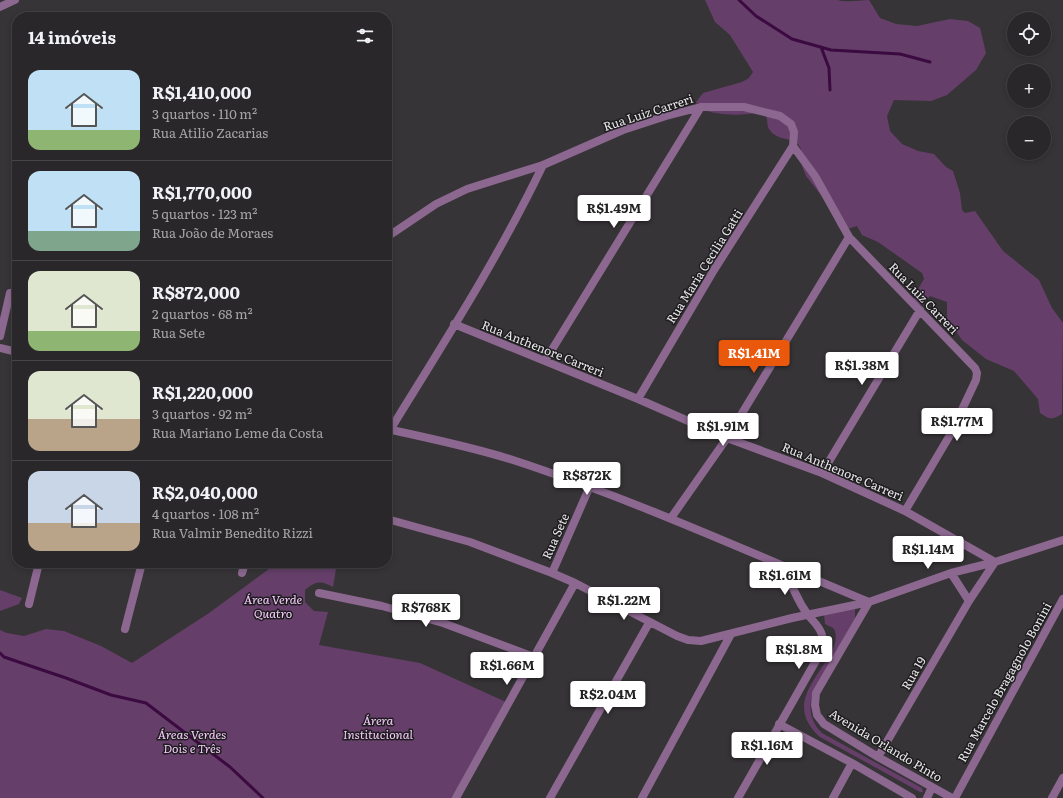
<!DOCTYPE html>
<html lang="pt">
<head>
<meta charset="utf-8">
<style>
	:root { --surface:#292729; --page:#353335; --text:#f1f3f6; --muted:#a5a5a8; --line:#454446; --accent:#ea580c }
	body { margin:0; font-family:Literata,serif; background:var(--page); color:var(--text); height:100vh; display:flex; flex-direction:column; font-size:15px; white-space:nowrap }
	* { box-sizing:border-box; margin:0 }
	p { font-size:13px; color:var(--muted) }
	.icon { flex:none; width:22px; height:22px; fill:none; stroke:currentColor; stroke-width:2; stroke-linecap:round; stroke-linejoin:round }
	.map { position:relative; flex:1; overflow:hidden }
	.panel { position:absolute; left:12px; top:12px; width:380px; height:556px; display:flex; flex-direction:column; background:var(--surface); border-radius:16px; box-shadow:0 2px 6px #0003,0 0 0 1px var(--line) }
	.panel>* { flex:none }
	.fabs { position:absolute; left:1007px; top:12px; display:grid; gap:8px }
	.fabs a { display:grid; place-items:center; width:44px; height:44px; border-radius:50%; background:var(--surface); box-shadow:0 2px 6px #0003,0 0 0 1px var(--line); font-size:20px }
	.price { position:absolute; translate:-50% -34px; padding:0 9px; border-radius:4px; background:#fff; color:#222; font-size:13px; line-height:26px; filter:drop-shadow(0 1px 2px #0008) }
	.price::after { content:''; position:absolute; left:50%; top:24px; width:12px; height:9px; margin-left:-6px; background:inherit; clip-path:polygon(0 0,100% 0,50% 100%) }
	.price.selected { background:var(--accent); color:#fff }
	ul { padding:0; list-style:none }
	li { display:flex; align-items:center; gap:12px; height:100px; padding:0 16px }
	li+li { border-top:1px solid var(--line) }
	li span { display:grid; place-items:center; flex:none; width:112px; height:80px; border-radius:12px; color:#555 }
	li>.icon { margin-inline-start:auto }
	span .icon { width:48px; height:48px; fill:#fffc; stroke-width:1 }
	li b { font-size:17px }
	h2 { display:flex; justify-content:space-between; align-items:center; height:48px; padding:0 16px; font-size:17px }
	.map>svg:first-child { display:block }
</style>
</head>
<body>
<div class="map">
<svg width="1063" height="798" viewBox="0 0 1063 798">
	<rect width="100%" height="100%" fill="#373437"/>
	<path fill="#653f69" d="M705,0h133c10,3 21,0 31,0l11,18 16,6 21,2 33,-7 18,2 12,7 6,25 -10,17 -29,25 -16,6 -37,-1 -7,16 3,15 12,13 16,7 16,3 12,13 7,4 7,22 2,17 3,3 10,-2 28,40 36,29 13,28 11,15 -1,91c-11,6 -11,6 -22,-1l-2,-14 -24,-28 -28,-12 -24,-19 -15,-22v-16l-17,-6 -11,12 -5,-1v-11l10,-17 -2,-6 -44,-31 -16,-7 -5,-9 -13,4 -5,-2 -11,-24 -22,-28 -4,-10 -1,-17 -5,-8c-9,-2 -22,-3 -27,-12 -4,-9 2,-9 -8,-17 -20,4 -43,4 -63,-4l-2,-6 7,-9 39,-11 7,-4 4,-6 -23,-37 -15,-13z
		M277,563h60l-4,24c-12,-7 -18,-6 -28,3v12l9,9 14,1 -9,33 101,18 86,39 -54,96h-452v-168l7,3 17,3 22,-7 18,2 37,15 31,17 77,-50z
		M0,590l22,8 -3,6 -19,7z
		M855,606v12l-42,74c-5,15 -3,29 9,41l100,55 1,4h-3l-100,-55c-9,-8 -16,-18 -16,-30 0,-21 23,-42 30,-61 2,-5 3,-14 -1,-18 -2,-1 -6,-3 -8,-4l-1,-9z"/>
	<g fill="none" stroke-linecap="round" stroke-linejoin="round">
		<path stroke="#3b0a40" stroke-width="3" d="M739,0l17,16 36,23 39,11 69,4 30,8
			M821,47l8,21 1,22
			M0,653l4,4 62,21 45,17 35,8 84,64 33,31"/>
		<path stroke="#8c6890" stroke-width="8" d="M0,7l15,-7
			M387,237l49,-33 31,-15 76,-24 80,-35 43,-14 35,-9h43l36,9 11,8 3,8 -1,14 22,30 34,61 126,131 2,5 -1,7 -26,55 -45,76
			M454,324l184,75 89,39 95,35 83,38 90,51
			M0,336l10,-43
			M0,348l17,4
			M545,361l156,-254
			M638,399l76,-129 79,-124
			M387,429c42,9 85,18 126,31 122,40 238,93 356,142
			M387,435c54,-88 111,-176 156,-270
			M822,473l98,-163
			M671,518l56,-80 122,-201
			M387,519l83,23 82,31 23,10 102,53 11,4 13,1 91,-23 77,-16 82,-29 44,-11 68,-22
			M242,573l3,-10
			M552,573l38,-87
			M951,573l18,28
			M319,593l63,13 61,17 91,34
			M869,602l-53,91 -1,12 2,10 7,9 54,33 74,41
			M29,604l10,-41
			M125,629l17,-66
			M779,724l73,39 60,35
			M878,757l91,-156 26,-39
			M456,798l119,-215
			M550,798l99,-175
			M642,798l89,-164
			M738,798l84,-148c0,-5 2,-10 0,-15 -2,-8 -9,-14 -14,-20 -11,-15 -17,-31 -23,-48
			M833,798l19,-35
			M927,798l5,-11
			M955,798l108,-199
			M1052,798l11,-20"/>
	</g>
	<g text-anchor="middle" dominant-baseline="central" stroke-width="3" stroke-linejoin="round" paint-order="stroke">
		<g font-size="12" fill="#eae8ea" stroke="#1d1c1e">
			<text transform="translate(648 112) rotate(-18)">Rua Luiz Carreri</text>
			<text transform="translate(704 266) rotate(-58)">Rua Maria Cecília Gatti</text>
			<text transform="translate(924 298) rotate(46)">Rua Luiz Carreri</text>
			<text transform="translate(543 348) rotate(22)">Rua Anthenore Carreri</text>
			<text transform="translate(843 471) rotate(23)">Rua Anthenore Carreri</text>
			<text transform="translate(555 536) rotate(-66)">Rua Sete</text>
			<text transform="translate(913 673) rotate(-60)">Rua 19</text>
			<text transform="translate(1004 682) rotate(-61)">Rua Marcelo Bragagnolo Bonini</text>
			<text transform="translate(886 745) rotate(31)">Avenida Orlando Pinto</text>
		</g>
		<g font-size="12" font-style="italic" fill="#f7cbfc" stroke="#1d1c1e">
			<text x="273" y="599">Área Verde<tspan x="273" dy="14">Quatro</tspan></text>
			<text x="378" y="720">Árera<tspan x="378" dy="14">Institucional</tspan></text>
			<text x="192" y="734">Áreas Verdes<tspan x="192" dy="14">Dois e Três</tspan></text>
		</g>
	</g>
</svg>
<div class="fabs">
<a><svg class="icon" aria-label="locate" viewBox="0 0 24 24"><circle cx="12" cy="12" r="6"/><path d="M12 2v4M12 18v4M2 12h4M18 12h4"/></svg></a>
<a>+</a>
<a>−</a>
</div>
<b class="price" style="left:614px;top:229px">R$1.49M</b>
<b class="price selected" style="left:754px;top:374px">R$1.41M</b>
<b class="price" style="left:862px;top:386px">R$1.38M</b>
<b class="price" style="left:957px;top:442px">R$1.77M</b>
<b class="price" style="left:723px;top:447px">R$1.91M</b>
<b class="price" style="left:587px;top:496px">R$872K</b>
<b class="price" style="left:928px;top:570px">R$1.14M</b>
<b class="price" style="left:785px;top:596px">R$1.61M</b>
<b class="price" style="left:624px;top:621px">R$1.22M</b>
<b class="price" style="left:426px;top:628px">R$768K</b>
<b class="price" style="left:799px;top:670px">R$1.8M</b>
<b class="price" style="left:507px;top:686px">R$1.66M</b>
<b class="price" style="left:608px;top:715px">R$2.04M</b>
<b class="price" style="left:767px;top:766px">R$1.16M</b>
<section class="panel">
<h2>14 imóveis<svg class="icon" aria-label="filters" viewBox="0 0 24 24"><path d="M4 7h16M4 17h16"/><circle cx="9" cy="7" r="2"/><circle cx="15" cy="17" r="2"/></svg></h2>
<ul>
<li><span style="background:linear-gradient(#bfe0f5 75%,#8fb573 0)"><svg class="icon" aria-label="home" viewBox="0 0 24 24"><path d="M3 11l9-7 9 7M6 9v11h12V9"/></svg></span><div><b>R$1,410,000</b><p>3 quartos · 110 m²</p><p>Rua Atilio Zacarias</p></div></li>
<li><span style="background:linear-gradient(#bfe0f5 75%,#7fa58c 0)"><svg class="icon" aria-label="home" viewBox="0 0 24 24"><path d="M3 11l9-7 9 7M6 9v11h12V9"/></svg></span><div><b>R$1,770,000</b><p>5 quartos · 123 m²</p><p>Rua João de Moraes</p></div></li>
<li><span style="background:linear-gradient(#dfe7d0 75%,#8fb573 0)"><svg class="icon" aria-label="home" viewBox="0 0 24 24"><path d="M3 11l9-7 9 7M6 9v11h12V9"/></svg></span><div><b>R$872,000</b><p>2 quartos · 68 m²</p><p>Rua Sete</p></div></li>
<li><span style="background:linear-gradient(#dfe7d0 60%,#b9a48a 0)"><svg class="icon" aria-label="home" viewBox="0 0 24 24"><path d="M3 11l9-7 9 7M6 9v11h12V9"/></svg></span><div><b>R$1,220,000</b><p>3 quartos · 92 m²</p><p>Rua Mariano Leme da Costa</p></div></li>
<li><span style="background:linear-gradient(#c9d6e8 65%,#b9a48a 0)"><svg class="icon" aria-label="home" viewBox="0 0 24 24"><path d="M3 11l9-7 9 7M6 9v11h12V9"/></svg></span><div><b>R$2,040,000</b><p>4 quartos · 108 m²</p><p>Rua Valmir Benedito Rizzi</p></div></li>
</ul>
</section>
</div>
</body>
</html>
